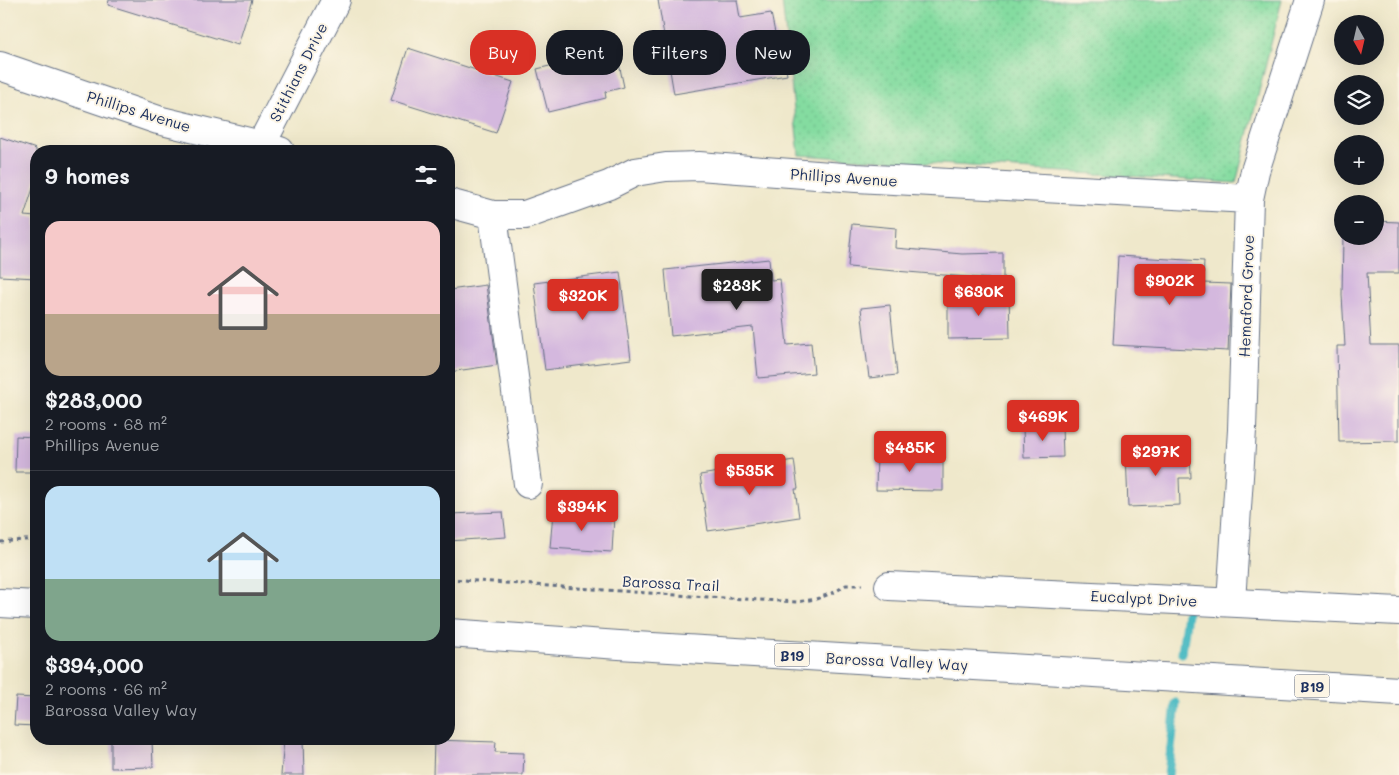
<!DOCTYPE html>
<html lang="en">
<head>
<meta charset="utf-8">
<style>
	:root { --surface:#171b24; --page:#242831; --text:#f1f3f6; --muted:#9ea1a6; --line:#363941; --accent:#d93025 }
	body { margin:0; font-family:Mali,sans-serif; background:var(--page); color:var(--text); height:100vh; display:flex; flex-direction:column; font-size:19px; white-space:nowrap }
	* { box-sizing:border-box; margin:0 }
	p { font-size:16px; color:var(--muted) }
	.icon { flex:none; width:28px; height:28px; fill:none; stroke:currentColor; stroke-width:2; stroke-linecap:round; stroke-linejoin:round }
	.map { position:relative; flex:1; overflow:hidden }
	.drawer { position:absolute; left:30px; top:145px; width:425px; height:600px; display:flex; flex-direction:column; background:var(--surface); border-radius:20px; box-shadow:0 5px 20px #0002 }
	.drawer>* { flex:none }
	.hud { position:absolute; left:470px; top:30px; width:475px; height:45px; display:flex; gap:10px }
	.needle { width:32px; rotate:172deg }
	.tools { position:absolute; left:1334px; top:15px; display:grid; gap:10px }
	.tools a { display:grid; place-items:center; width:50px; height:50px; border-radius:50%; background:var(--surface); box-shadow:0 5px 20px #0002; font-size:25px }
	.price { position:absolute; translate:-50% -42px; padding:0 11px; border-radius:5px; background:var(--accent); color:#fff; font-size:16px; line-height:32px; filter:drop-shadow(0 1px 2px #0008) }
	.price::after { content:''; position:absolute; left:50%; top:30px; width:15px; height:11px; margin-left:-8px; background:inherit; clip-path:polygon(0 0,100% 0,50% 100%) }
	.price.current { background:#222; color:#fff }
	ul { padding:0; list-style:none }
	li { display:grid; align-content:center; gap:10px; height:265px; padding:0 15px }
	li+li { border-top:1px solid var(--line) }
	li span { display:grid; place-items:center; height:155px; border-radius:15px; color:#555 }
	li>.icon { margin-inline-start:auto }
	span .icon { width:90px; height:90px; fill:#fffc; stroke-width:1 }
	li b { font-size:21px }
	h2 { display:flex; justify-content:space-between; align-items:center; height:60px; padding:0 15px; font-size:21px }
	.chip { padding:0 18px; border-radius:20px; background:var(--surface); box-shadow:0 5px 20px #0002; font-size:18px; line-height:45px }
	.chip.current { background:var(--accent); color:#fff }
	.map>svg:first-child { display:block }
</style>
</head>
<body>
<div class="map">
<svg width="1399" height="775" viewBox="0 0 1399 775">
	<defs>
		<pattern id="park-dots" width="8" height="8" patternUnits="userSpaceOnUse" patternTransform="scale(1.25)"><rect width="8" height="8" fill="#84dca0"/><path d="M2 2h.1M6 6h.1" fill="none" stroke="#71bd8c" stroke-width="1.8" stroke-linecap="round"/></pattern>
	</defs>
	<rect width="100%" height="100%" fill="#fcf5e5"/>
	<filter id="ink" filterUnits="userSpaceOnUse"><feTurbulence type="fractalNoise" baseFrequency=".02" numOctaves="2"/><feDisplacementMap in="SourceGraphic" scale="10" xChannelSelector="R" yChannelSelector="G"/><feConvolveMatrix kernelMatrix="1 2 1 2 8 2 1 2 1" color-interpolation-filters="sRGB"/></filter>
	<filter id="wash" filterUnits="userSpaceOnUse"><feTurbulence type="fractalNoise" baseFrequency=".0096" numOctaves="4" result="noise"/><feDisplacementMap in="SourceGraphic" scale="20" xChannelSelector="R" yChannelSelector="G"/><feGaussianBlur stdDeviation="1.12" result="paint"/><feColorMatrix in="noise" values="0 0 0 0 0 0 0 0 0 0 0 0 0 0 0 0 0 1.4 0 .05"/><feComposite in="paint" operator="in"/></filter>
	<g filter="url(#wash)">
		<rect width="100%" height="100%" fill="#efe8cb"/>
		<path fill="url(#park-dots)" stroke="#50867f" d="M782,0h500l-46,183 -437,-28z"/>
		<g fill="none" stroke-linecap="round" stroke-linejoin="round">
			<path stroke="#4bbac2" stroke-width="9" d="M1182,653l5,-40
				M1168,775l8,-72"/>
		</g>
		<g id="blocks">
			<path fill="#d4b8de" d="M109,0h143l-14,45 -130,-40z
				M658,0h79l3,18 31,-5 5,25 5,-1 6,38 -113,19z
				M408,48l105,34 -17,51 -105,-33z
				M595,55l3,9 20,-5 6,28 -19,5 1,6 -58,14 -11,-43z
				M0,137l36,12v30l-12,37 12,1v61l-36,-2z
				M1375,221l24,1v51h-32l4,72h28v96l-60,1 -2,-96h8l-3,-51 1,-59h32z
				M852,224l44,4 -1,20 67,6 41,-1v27l-155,-13z
				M1118,256l86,5 -1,22 28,1 -3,67 -115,-6z
				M769,259l2,21 9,-1 7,66 24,-2 3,30 -56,5 -5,-51 -82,9 -6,-66z
				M620,272l11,87 -86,11 -11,-87z
				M486,285l11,80 -48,7v-82z
				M1009,292l1,46 -62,1v-41z
				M890,305l7,70 -28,3 -8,-70z
				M1062,426l1,31 -39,1 -1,-31z
				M16,436l20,1v35h-21z
				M1190,449l1,29h-12l1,27 -52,2 -2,-56z
				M877,454l66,1v36l-67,-1z
				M794,460l4,29h-3l4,28 -91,14 -8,-56z
				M503,512l3,25 -57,4v-27z
				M553,512l61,4 -2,36 -62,-4z
				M16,697l20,1v28l-22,-1z
				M111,739h41l1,28 -42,1z
				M284,739h19l1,36h-23z
				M434,740l62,2 -1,10 29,1 -1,22h-90z"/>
		</g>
	</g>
	<g filter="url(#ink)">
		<use href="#blocks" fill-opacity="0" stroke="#657084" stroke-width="1"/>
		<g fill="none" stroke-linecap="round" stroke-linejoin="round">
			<g stroke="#657084" stroke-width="30">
				<path id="minor" d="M0,66l158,54 103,25 19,6
					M261,145l75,-145
					M449,203l44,12h32l84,-30 26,-13 31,-5 33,-1 157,12 393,21
					M493,215l35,269
					M889,586l510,25
					M1231,602l11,-172 7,-231 6,-28 55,-171"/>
			</g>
			<g stroke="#657084" stroke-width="30">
				<path id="major" d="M0,603l36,2
					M449,633l170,12 780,46"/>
			</g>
			<path stroke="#657084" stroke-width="3" stroke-dasharray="4 4" stroke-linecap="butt" d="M0,542l36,-3
				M449,579l242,17 106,6 19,-3 19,-7 11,-7h16"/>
			<use href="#minor" stroke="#fff" stroke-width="28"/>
			<use href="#major" stroke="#fff" stroke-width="28"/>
		</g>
	</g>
	<g text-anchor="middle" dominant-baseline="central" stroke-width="4" stroke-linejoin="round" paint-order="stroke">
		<g fill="#fcf5e5" stroke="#5e6a86" stroke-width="1">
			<rect x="774.5" y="643.5" width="35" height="23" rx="4"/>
			<rect x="1294.5" y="674.5" width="35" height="23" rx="4"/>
		</g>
		<g font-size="14" font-weight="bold" fill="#1b2f5e">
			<text x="792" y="655">B19</text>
			<text x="1312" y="686">B19</text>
		</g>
		<g font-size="15" fill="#1b2f5e" stroke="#fcf5e5">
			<text transform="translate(298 72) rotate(-63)">Stithians Drive</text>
			<text transform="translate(139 111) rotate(17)">Phillips Avenue</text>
			<text transform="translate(844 177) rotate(4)">Phillips Avenue</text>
			<text transform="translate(1246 296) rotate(-88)">Hemaford Grove</text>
			<text transform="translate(671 583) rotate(3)">Barossa Trail</text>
			<text transform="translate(1144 598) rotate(3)">Eucalypt Drive</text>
			<text transform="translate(897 661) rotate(3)">Barossa Valley Way</text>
		</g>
	</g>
</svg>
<div class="tools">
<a><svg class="needle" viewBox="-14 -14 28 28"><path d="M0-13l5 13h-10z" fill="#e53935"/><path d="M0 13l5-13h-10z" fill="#9ea1a6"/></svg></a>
<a><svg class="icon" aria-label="layers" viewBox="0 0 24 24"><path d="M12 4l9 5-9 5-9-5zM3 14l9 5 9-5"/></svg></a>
<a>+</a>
<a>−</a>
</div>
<b class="price" style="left:1170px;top:306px">$902K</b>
<b class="price current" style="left:737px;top:311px">$283K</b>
<b class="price" style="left:979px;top:317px">$630K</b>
<b class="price" style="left:583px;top:321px">$320K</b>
<b class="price" style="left:1043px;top:442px">$469K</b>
<b class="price" style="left:910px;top:473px">$485K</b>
<b class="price" style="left:1156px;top:477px">$297K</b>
<b class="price" style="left:750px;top:496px">$535K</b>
<b class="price" style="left:582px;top:532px">$394K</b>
<div class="hud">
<a class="chip current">Buy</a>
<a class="chip">Rent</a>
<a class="chip">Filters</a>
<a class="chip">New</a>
</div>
<section class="drawer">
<h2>9 homes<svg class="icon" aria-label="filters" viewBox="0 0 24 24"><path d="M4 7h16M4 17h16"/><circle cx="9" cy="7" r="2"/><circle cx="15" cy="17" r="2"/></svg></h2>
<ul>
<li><span style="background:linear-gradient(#f6c9c9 60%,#b9a48a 0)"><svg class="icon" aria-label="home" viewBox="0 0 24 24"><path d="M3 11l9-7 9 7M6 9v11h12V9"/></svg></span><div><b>$283,000</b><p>2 rooms · 68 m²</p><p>Phillips Avenue</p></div></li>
<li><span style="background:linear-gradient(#bfe0f5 60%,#7fa58c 0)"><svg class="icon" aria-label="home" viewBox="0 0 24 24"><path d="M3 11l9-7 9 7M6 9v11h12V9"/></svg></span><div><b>$394,000</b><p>2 rooms · 66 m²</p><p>Barossa Valley Way</p></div></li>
</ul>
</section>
</div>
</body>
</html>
